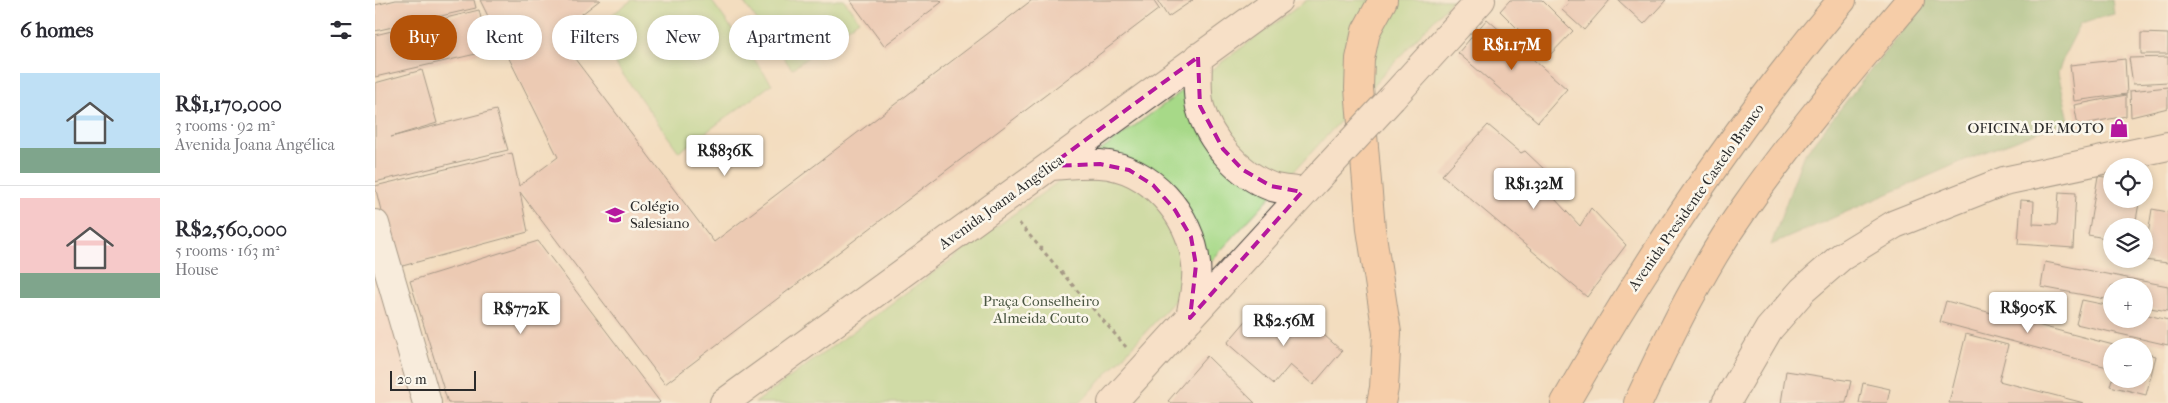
<!DOCTYPE html>
<html lang="en">
<head>
<meta charset="utf-8">
<style>
	:root { --surface:#fff; --page:#f2f2f3; --text:#2b2b33; --muted:#7c7c81; --line:#e1e1e2; --accent:#b45309 }
	body { margin:0; font-family:"IM FELL French Canon",serif; background:var(--page); color:var(--text); height:100vh; display:flex; flex-direction:column; font-size:19px; white-space:nowrap }
	* { box-sizing:border-box; margin:0 }
	p { font-size:16px; color:var(--muted) }
	.icon { flex:none; width:28px; height:28px; fill:none; stroke:currentColor; stroke-width:2; stroke-linecap:round; stroke-linejoin:round }
	.map { position:relative; flex:1; overflow:hidden }
	.drawer { display:flex; flex-direction:column; background:var(--surface); width:375px }
	.drawer>* { flex:none }
	.guide { position:absolute; left:15px; top:15px; width:475px; height:45px; display:flex; gap:10px }
	.fabs { position:absolute; left:1728px; top:158px; display:grid; gap:10px }
	.fabs a { display:grid; place-items:center; width:50px; height:50px; border-radius:50%; background:var(--surface); box-shadow:0 2px 8px #0003; font-size:25px }
	.scale { position:absolute; left:15px; bottom:12px; width:86px; box-sizing:border-box; padding-left:5px; border:2px solid #2b2b2b; border-top:0; font-size:14px; line-height:18px; white-space:nowrap; color:#2b2b2b; -webkit-text-stroke:4px #fbf7ec; paint-order:stroke }
	.price { position:absolute; translate:-50% -42px; padding:0 11px; border-radius:5px; background:#fff; color:#222; font-size:16px; line-height:32px; filter:drop-shadow(0 1px 2px #0008) }
	.price::after { content:''; position:absolute; left:50%; top:30px; width:15px; height:11px; margin-left:-8px; background:inherit; clip-path:polygon(0 0,100% 0,50% 100%) }
	.price.selected { background:var(--accent); color:#fff }
	ul { padding:0; list-style:none }
	li { display:flex; align-items:center; gap:15px; height:125px; padding:0 20px }
	li+li { border-top:1px solid var(--line) }
	li span { display:grid; place-items:center; flex:none; width:140px; height:100px; border-radius:0px; color:#555 }
	li>.icon { margin-inline-start:auto }
	span .icon { width:60px; height:60px; fill:#fffc; stroke-width:1 }
	li b { font-size:21px }
	h2 { display:flex; justify-content:space-between; align-items:center; height:60px; padding:0 20px; font-size:21px }
	.chip { padding:0 18px; border-radius:22px; background:var(--surface); box-shadow:0 2px 8px #0003; font-size:18px; line-height:45px }
	.chip.selected { background:var(--accent); color:#fff }
	main { display:flex; flex:1; min-height:0 }
	.map>svg:first-child { display:block }
</style>
</head>
<body>
<main>
<section class="drawer">
<h2>6 homes<svg class="icon" aria-label="filters" viewBox="0 0 24 24"><path d="M4 7h16M4 17h16"/><circle cx="9" cy="7" r="2"/><circle cx="15" cy="17" r="2"/></svg></h2>
<ul>
<li><span style="background:linear-gradient(#bfe0f5 75%,#7fa58c 0)"><svg class="icon" aria-label="home" viewBox="0 0 24 24"><path d="M3 11l9-7 9 7M6 9v11h12V9"/></svg></span><div><b>R$1,170,000</b><p>3 rooms · 92 m²</p><p>Avenida Joana Angélica</p></div></li>
<li><span style="background:linear-gradient(#f6c9c9 75%,#7fa58c 0)"><svg class="icon" aria-label="home" viewBox="0 0 24 24"><path d="M3 11l9-7 9 7M6 9v11h12V9"/></svg></span><div><b>R$2,560,000</b><p>5 rooms · 163 m²</p><p>House</p></div></li>
</ul>
</section>
<div class="map">
<svg width="1793" height="403" viewBox="0 0 1793 403">
	<rect width="100%" height="100%" fill="#fbf7ec"/>
	<filter id="ink" filterUnits="userSpaceOnUse"><feTurbulence type="fractalNoise" baseFrequency=".02" numOctaves="2"/><feDisplacementMap in="SourceGraphic" scale="10" xChannelSelector="R" yChannelSelector="G"/><feConvolveMatrix kernelMatrix="1 2 1 2 8 2 1 2 1" color-interpolation-filters="sRGB"/></filter>
	<filter id="wash" filterUnits="userSpaceOnUse"><feTurbulence type="fractalNoise" baseFrequency=".0096" numOctaves="4" result="noise"/><feDisplacementMap in="SourceGraphic" scale="20" xChannelSelector="R" yChannelSelector="G"/><feGaussianBlur stdDeviation="1.12" result="paint"/><feColorMatrix in="noise" values="0 0 0 0 0 0 0 0 0 0 0 0 0 0 0 0 0 1.4 0 .05"/><feComposite in="paint" operator="in"/></filter>
	<g filter="url(#wash)">
		<rect width="100%" height="100%" fill="#f3ddbf"/>
		<path fill="#f7d1c9" d="M0,239l45,164h-45z"/>
		<path fill="#a7d988" stroke="#69825a" d="M257,0h79l61,84 -93,68 -88,-122z
			M367,0h102l15,20 -67,49z
			M932,0h145l-372,403h-325z"/>
		<path fill="#85b974" stroke="#587250" d="M1551,0h186l2,14 -33,9 -16,31 -7,19 11,47 -97,37 -201,88 32,-89z"/>
		<g id="blocks">
			<path fill="#e4b3a5" d="M21,0h78l2,8 -101,23v-26z
				M105,0h120l-44,34 158,208 318,-242h121l6,9 -494,375 -145,-192 8,40 -133,36 -20,-82 137,-33 7,33 39,-29z
				M475,0h90l2,2 -58,44z
				M782,0h36l-25,17z
				M1135,0h32l31,31 -26,27 -47,-47z
				M1192,0h43l-26,30 -22,-20 7,-8z
				M1243,0h48l-22,24z
				M104,10l10,41 -114,26v-42z
				M1112,19l80,70 -29,33 -80,-69z
				M1766,33l27,1v20h-27z
				M1793,57v25l-35,2 -4,-26z
				M1750,59l2,35 -53,7 -4,-36z
				M47,70l15,53 -46,14 105,-27 12,40 -133,32v-99z
				M1793,87v21l-37,9 -1,-26z
				M1751,95v21l-48,9 -4,-20z
				M1113,125l33,28 4,-2 21,20 -5,13 39,42 11,-18 35,37 -39,52 -145,-122z
				M1723,176l13,2v21l28,4 -4,23h-24v13l-23,-4z
				M1684,192l17,1 -3,55 -55,-4 3,-44 13,1 -1,23 24,1z
				M1777,209l16,3v51l-24,-3z
				M163,241l122,161 -1,1h-211l-38,-122z
				M1670,262l123,24v25l-24,-4v-21h-33v14l-70,-13z
				M1707,300l29,6v13h33v-5l24,6v25l-92,-21z
				M1571,301l171,45h-6v22l-171,-46z
				M882,308l25,22 15,-19 45,40 -29,34 -23,-20 -16,19 -47,-41z
				M1591,334l42,11 -9,36 85,22h-135z
				M1769,353l12,3 -10,39 -36,-9 2,-7h32z
				M832,356l48,47h-84l-3,-2z
				M1411,371l65,10 -5,22h-65z
				M1488,383l27,6 -3,14h-28z"/>
		</g>
	</g>
	<g filter="url(#ink)">
		<use href="#blocks" fill-opacity="0" stroke="#494641" stroke-width="1"/>
		<g fill="none" stroke-linecap="round" stroke-linejoin="round">
			<g stroke="#494641" stroke-width="30">
				<path id="street" d="M0,224l52,179"/>
			</g>
			<g stroke="#494641" stroke-width="30">
				<path id="secondary" d="M823,57c0,16 -2,34 2,50 9,33 39,68 72,80 9,3 20,3 30,5
					M1017,98l89,-98
					M675,166c16,-1 34,-3 50,-2 50,3 91,51 96,100 2,18 -3,36 -6,54
					M349,403l554,-403
					M737,403l203,-222
					M1351,403l43,-74 34,-39 38,-33 54,-33 109,-43 164,-35"/>
			</g>
			<g stroke="#494641" stroke-width="30">
				<path id="primary" d="M1006,403l3,-15 3,-55 -16,-104 -12,-141 1,-29 6,-28 17,-31
					M1190,403c81,-142 172,-278 277,-403
					M1263,403c31,-67 64,-135 107,-196 51,-73 108,-139 165,-207"/>
			</g>
			<path stroke="#494641" stroke-width="3" stroke-dasharray="4 4" stroke-linecap="butt" d="M644,223l107,124"/>
			<use href="#street" stroke="#fff" stroke-width="28"/>
			<use href="#secondary" stroke="#fde4d1" stroke-width="28"/>
			<use href="#primary" stroke="#fbbb8c" stroke-width="28"/>
			<g stroke="#494641" stroke-width="30" stroke-linecap="butt">
				<path id="secondary-bridge" d="M940,181l77,-83"/>
			</g>
			<use href="#secondary-bridge" stroke="#fde4d1" stroke-width="28"/>
		</g>
	</g>
	<path d="M0 0H1793V403H0ZM823,57l2,49 23,43 20,21 28,16 31,6 -112,126 6,-53 -5,-28 -16,-27 -22,-25 -24,-15 -29,-6 -50,2z" fill="#f3ddbf" fill-opacity=".55" fill-rule="evenodd"/>
	<path fill="none" stroke="#b5179e" stroke-width="4" stroke-dasharray="10 6" stroke-linejoin="round" d="M823,57l2,49 23,43 20,21 28,16 31,6 -112,126 6,-53 -5,-28 -16,-27 -22,-25 -24,-15 -29,-6 -50,2z"/>
	<defs>
		<g id="shop-bare" transform="scale(1.5)"><path d="M-5-2.5h2.3a2.7 3.5 0 0 1 5.4 0H5L5.5 6h-11ZM-1.5-2.5h3a1.5 2.3 0 0 0-3 0Z" fill="#b5179e" stroke="#fbf7ec" stroke-width="2.5" paint-order="stroke"/></g>
		<g id="school-bare" transform="scale(1.5)"><path d="M0-5L7-2L0 1L-7-2ZM-4 1L0 2.5L4 1V4Q0 6-4 4Z" fill="#b5179e" stroke="#fbf7ec" stroke-width="2.5" paint-order="stroke"/></g>
	</defs>
	<g fill-rule="evenodd">
		<use href="#shop-bare" x="1744" y="128"/>
		<use href="#school-bare" x="240" y="215"/>
	</g>
	<g text-anchor="middle" dominant-baseline="central" stroke-width="5" stroke-linejoin="round" paint-order="stroke">
		<g font-size="15" fill="#2b2b2b" stroke="#fbf7ec" text-anchor="end">
			<text x="1729" y="128">OFICINA DE MOTO</text>
			<text x="255" y="206" text-anchor="start">Colégio<tspan x="255" dy="17">Salesiano</tspan></text>
		</g>
		<g font-size="15" fill="#2b2b2b" stroke="#fbf7ec">
			<text transform="translate(1321 197) rotate(-55)">Avenida Presidente Castelo Branco</text>
			<text transform="translate(626 202) rotate(-36)">Avenida Joana Angélica</text>
		</g>
		<g font-size="15" fill="#4a5642" stroke="#fbf7ec">
			<text x="666" y="301">Praça Conselheiro<tspan x="666" dy="17">Almeida Couto</tspan></text>
		</g>
	</g>
</svg>
<div class="fabs">
<a><svg class="icon" aria-label="locate" viewBox="0 0 24 24"><circle cx="12" cy="12" r="6"/><path d="M12 2v4M12 18v4M2 12h4M18 12h4"/></svg></a>
<a><svg class="icon" aria-label="layers" viewBox="0 0 24 24"><path d="M12 4l9 5-9 5-9-5zM3 14l9 5 9-5"/></svg></a>
<a>+</a>
<a>−</a>
</div>
<div class="scale">20 m</div>
<b class="price selected" style="left:1137px;top:71px">R$1.17M</b>
<b class="price" style="left:350px;top:177px">R$836K</b>
<b class="price" style="left:1159px;top:210px">R$1.32M</b>
<b class="price" style="left:1653px;top:334px">R$905K</b>
<b class="price" style="left:146px;top:335px">R$772K</b>
<b class="price" style="left:909px;top:347px">R$2.56M</b>
<div class="guide">
<a class="chip selected">Buy</a>
<a class="chip">Rent</a>
<a class="chip">Filters</a>
<a class="chip">New</a>
<a class="chip">Apartment</a>
</div>
</div>
</main>
</body>
</html>
